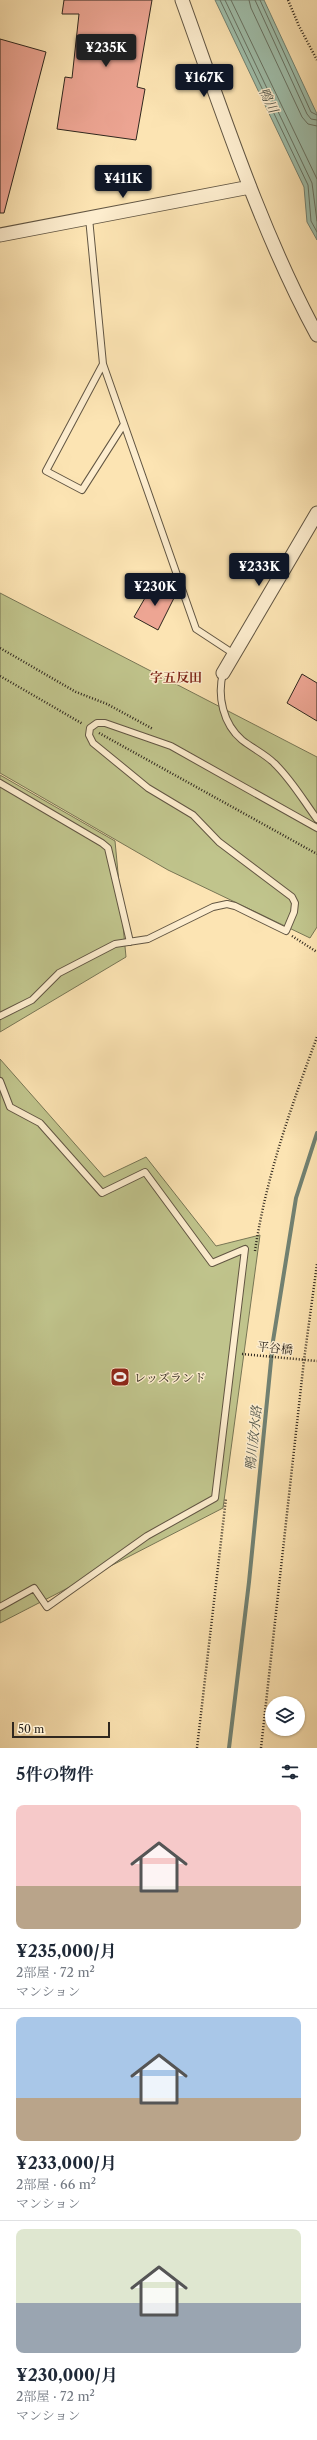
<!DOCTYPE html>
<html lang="ja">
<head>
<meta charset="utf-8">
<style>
	:root { --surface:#fff; --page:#f6f6f7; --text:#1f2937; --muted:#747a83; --line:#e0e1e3; --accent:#111827 }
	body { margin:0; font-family:"Libre Caslon Text","Noto Serif JP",serif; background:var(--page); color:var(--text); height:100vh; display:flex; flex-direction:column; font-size:15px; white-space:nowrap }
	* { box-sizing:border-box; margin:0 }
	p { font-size:13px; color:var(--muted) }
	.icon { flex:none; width:22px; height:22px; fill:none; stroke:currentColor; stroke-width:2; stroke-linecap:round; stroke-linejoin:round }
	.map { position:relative; height:1748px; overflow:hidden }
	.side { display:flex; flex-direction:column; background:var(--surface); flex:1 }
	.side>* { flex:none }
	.fabs { position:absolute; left:265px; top:1696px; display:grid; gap:8px }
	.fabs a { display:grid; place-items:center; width:40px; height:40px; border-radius:50%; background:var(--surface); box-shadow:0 1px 3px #0004; font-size:20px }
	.scale { position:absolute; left:12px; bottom:10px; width:98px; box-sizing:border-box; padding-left:4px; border:2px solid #2f271e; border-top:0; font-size:11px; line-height:14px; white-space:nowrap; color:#2f271e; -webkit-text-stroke:3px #fdedce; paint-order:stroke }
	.price { position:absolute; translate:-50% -34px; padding:0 9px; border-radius:4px; background:var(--accent); color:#fff; font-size:13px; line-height:26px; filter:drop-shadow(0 1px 2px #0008) }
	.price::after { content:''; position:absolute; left:50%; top:24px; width:12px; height:9px; margin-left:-6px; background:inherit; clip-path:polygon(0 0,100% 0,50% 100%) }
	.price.active { background:#222; color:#fff }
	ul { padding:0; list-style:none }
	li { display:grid; align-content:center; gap:8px; height:212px; padding:0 16px }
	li+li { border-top:1px solid var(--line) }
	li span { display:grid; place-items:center; height:124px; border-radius:8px; color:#555 }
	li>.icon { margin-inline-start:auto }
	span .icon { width:72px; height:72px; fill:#fffc; stroke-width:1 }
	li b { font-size:17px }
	h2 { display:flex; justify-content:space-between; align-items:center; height:48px; padding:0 16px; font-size:17px }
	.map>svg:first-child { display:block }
</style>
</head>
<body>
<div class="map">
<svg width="317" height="1748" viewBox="0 0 317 1748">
	<rect width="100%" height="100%" fill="#fce4b3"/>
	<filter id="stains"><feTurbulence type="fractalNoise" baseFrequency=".005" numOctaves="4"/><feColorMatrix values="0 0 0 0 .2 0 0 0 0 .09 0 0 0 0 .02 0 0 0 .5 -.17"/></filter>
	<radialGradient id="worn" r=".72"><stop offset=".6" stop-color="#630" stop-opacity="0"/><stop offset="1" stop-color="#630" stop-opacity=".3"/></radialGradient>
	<path fill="#c0c48c" stroke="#787655" d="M0,593l317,164v170l-7,11 -142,-68 -168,-97z
		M0,775l115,66 11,116 -126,75z
		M0,1059l104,118 42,-20 70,89 44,-11 -37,273 -223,115z"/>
	<path fill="#9fbfac" stroke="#728273" d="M215,0h49l53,114v126l-10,-18 -3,-35z"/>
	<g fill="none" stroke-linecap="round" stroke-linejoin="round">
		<path stroke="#677365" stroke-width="1" d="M220,0l88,185 3,36 6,11
			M225,0l87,183 5,38
			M231,0l86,179
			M249,0l2,8 51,109 6,7 9,2
			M255,0l52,114 4,5 6,1
			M260,0l51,112 6,3"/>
		<path stroke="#728273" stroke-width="4" d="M229,1748l20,-166 24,-241 23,-143 21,-65"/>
	</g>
	<path fill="#eda593" stroke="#2f271e" d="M64,0h88l-15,87 8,2 -9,51 -79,-11 8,-52 7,1 7,-64h-17z
		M0,39l46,13 -42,161h-4z
		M153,584l22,12 -17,34 -24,-13z
		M302,674l15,9v38l-30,-18z"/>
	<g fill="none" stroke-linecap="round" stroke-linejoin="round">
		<g stroke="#625643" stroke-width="8">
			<path id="service" d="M89,218l14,146 93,265 38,25
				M103,364l-57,107 36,19 42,-66
				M223,673c-6,23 0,51 19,67 10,8 23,14 32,23 17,16 29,37 43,56
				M0,783l102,60 6,5 22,94
				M0,1016l32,-16 27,-27 56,-29 33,-5 65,-32 14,-3 8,2 51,25 8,-19 1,-9 -3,-6 -73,-55 -26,-27 -45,-27 -55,-45 -4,-8 1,-7 7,-5h8l66,23 146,82
				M0,1081l10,26 30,16 62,70 43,-21 67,91 33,-14 -30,249 -68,38 -100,71 -13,-19 -34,19"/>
		</g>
		<g stroke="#625643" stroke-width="15">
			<path id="minor" d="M182,0c40,111 79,232 135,335
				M0,235l250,-48
				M223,673l94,-160"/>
		</g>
		<path stroke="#2f271e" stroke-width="2.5" stroke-dasharray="1 2" stroke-linecap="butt" d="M288,0l11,26 18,34
			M0,648l76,44 31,12 46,25
			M0,676l83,48
			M99,733l218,121
			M292,936l25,16
			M255,1251c11,-74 36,-144 62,-214
			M242,1354l75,7
			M197,1748l29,-250
			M261,1748l43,-388 13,-96"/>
		<use href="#service" stroke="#fdedce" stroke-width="6"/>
		<use href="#minor" stroke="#fdedce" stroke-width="13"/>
	</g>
	<defs>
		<g id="stadium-square" transform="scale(1)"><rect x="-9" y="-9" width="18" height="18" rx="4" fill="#8f2418" stroke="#fdedce"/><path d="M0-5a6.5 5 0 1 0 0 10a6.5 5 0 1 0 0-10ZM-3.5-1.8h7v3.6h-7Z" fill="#fff"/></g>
	</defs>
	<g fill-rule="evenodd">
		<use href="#stadium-square" x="120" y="1377"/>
	</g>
	<g text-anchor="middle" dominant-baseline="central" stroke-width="3" stroke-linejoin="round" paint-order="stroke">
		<g font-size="12" fill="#2f271e" stroke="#fdedce">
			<text transform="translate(275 1348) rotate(6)">平谷橋</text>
		</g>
		<g font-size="12" fill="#2f271e" stroke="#fdedce" text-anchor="start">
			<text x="134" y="1377">レッズランド</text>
		</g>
		<g font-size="13" font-style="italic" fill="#515549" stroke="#fdedce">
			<text transform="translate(269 100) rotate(64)">鴨川</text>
			<text transform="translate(253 1438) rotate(-84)">鴨川放水路</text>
		</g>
		<g font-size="13" font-weight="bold" fill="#7a1f14" stroke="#fdedce">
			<text x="176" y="677">字五反田</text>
		</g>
	</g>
	<rect width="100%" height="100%" filter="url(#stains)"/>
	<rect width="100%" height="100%" fill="url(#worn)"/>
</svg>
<div class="fabs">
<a><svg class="icon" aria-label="layers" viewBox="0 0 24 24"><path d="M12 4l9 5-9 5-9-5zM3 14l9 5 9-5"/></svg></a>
</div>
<div class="scale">50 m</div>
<b class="price active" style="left:106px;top:68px">¥235K</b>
<b class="price" style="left:204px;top:98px">¥167K</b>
<b class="price" style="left:123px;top:199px">¥411K</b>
<b class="price" style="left:259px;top:587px">¥233K</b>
<b class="price" style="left:155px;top:607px">¥230K</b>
</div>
<section class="side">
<h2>5件の物件<svg class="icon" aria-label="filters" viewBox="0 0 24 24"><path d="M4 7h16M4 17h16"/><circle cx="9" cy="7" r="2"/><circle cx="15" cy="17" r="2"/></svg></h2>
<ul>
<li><span style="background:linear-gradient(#f6c9c9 65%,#b9a48a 0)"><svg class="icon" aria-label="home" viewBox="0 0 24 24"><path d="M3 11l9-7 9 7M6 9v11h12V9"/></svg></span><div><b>¥235,000/月</b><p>2部屋 · 72 m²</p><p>マンション</p></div></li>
<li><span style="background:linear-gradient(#a9c7e8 65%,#b9a48a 0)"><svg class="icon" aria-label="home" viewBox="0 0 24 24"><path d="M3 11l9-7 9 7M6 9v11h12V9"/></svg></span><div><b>¥233,000/月</b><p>2部屋 · 66 m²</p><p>マンション</p></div></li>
<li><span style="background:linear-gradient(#dfe7d0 60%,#9aa5b1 0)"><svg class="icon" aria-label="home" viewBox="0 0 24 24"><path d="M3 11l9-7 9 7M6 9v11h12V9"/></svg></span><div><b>¥230,000/月</b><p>2部屋 · 72 m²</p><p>マンション</p></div></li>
</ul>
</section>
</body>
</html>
